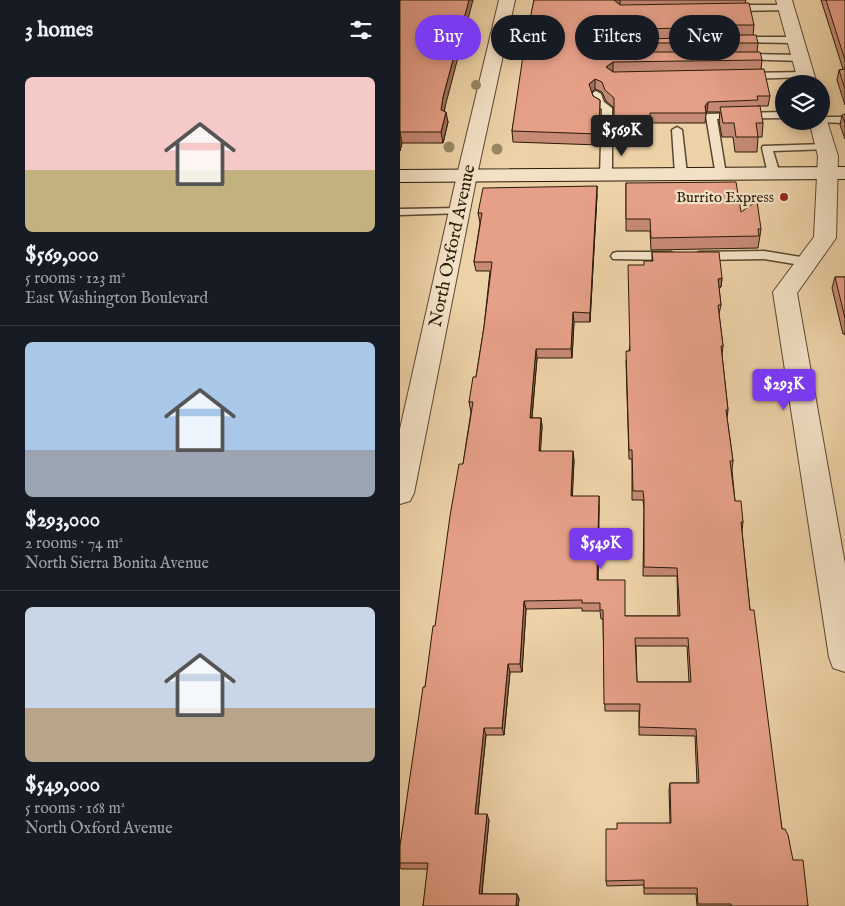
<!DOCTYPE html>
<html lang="en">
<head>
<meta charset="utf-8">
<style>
	:root { --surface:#171b24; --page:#242831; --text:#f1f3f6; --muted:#9ea1a6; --line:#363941; --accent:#7c3aed }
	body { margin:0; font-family:"IM FELL English",serif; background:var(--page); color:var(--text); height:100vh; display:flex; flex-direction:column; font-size:19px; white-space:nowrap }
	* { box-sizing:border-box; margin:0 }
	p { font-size:16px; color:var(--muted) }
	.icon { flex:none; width:28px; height:28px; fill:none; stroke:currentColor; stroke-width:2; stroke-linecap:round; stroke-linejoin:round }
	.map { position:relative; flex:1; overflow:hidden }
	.side { display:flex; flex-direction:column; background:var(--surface); width:400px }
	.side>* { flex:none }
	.banner { position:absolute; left:15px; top:15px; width:355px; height:45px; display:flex; gap:10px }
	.tools { position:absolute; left:375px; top:75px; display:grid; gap:10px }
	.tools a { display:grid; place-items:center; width:55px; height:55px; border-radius:50%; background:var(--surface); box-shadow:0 2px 8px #0003; font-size:25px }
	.price { position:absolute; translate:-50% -42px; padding:0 11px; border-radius:5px; background:var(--accent); color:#fff; font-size:16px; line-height:32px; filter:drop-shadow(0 1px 2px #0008) }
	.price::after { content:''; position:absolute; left:50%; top:30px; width:15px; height:11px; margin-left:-8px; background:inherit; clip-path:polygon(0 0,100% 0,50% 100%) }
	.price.selected { background:#222; color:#fff }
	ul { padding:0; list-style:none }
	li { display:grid; align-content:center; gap:10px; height:265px; padding:0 25px }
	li+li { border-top:1px solid var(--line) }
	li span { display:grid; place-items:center; height:155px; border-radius:8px; color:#555 }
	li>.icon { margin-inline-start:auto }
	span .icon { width:90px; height:90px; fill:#fffc; stroke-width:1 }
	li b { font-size:21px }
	h2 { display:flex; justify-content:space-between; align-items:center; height:60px; padding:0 25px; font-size:21px }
	.chip { padding:0 18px; border-radius:22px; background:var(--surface); box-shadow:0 2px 8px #0003; font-size:18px; line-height:45px }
	.chip.selected { background:var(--accent); color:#fff }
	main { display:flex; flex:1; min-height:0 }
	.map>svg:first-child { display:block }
</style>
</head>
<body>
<main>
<section class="side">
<h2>3 homes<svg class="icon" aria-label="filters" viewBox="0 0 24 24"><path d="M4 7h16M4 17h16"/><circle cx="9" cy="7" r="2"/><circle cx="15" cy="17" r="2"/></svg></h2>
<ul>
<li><span style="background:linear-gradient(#f6c9c9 60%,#c2b280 0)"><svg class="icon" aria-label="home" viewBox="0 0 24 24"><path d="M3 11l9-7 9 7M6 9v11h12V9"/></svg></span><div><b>$569,000</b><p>5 rooms · 123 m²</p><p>East Washington Boulevard</p></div></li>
<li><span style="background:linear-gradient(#a9c7e8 70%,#9aa5b1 0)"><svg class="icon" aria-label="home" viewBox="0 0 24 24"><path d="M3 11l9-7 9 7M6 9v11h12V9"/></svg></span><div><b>$293,000</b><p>2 rooms · 74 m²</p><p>North Sierra Bonita Avenue</p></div></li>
<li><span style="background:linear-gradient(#c9d6e8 65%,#b9a48a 0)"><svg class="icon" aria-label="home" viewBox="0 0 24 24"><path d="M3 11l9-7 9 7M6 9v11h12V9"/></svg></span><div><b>$549,000</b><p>5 rooms · 168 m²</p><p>North Oxford Avenue</p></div></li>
</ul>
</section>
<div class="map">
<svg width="445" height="906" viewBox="0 0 445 906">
	<rect width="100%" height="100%" fill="#edd1a7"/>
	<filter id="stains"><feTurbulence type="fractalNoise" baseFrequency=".004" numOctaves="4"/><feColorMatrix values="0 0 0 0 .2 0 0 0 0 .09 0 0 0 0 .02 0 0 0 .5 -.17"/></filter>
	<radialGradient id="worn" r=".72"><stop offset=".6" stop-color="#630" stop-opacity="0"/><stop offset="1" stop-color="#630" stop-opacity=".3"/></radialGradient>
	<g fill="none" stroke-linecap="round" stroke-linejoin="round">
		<g stroke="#5a482f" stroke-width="3">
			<path id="lane" d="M387,5l4,3 -1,2 -59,1 -4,-3 4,-3z
				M337,37h59l5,3 -5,3 -62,-1 -2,-2z
				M342,54l59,1 5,3 -5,3 -62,-2 -2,-2z
				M406,72l5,3 -2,2 -64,2 -5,-3 5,-3z
				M196,91l5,3 3,8 8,6v67l-6,3 -6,-3 2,-66 -7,-3 -4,-12z
				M384,112v6l-67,1 9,55 -6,3 -4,-1 -10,-60 1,-2z
				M421,117h24v6l-28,-1 4,-1z
				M277,127l5,3 5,44 -6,3 -6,-3 -3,-44z
				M426,144l4,1 1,2 -1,2 -57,2 7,23 -6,3 -6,-3 -6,-26 1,-2z
				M60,208l4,1 2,2 -2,2 -64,2v-6z
				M364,251l43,7 6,4 -6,4 -43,-7 -65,1 -6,-4 6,-4z
				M217,252h54l6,4 -6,4 -58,-1 -2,-3 2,-3z"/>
		</g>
		<g stroke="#5a482f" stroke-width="2">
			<path id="street" d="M99,0h16l-38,175 -63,318 -4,8 -10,3v-75l57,-254z
				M376,0h16l25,84h-18z
				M421,116l6,5 11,35 -2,82 -39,55 48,271v108l-12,-4 -4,-11 -56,-365 41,-55 4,-81 -9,-35h12z"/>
		</g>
		<g stroke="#291b07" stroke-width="2">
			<path id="secondary" d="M445,167v12l-445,3v-12z"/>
		</g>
		<use href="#lane" fill="#f3e1c6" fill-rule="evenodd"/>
		<use href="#street" fill="#f3e1c6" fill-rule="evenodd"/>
		<use href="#secondary" fill="#f3e1c6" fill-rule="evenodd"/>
	</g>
	<g fill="#998764">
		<circle cx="69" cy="25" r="4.5"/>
		<circle cx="76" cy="85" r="5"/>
		<circle cx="49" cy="147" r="5.5"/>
		<circle cx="97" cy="149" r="5.5"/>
	</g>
	<path fill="#c68a75" stroke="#291b07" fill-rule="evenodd" d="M0,0l45,107 -1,4 4,11 -5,21h-41l-2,8z
		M134,0h212l-1,3 9,22 -1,10 5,8 -1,9 5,8 -1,9 9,27 -2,10h-11l6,17 -1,14h-4l-1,15h-22l-2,-15h-11l-3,-16 1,-9h-13l-1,1 -1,10h-55v22l-36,1v-38l-8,-7 -4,-9 -7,-3 -3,3 1,4 7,4 -1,45 -86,-3 -1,-11z
		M421,0h24v105l-8,-25 2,-10 4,-1z
		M445,114v25l-5,-14 2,-10z
		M226,183l115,29 20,17 -3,19 -107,2 -1,-19h-24z
		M197,195l-7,127h-16l-2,36h-35l-5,60h9l1,9 -2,24 34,9 -2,36 27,9 -1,75 27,36h53l-1,-40h-34l1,-67 -1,-9h-11v-41h-3l-3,-98 3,-10 15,-86 8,-4v-9l70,26 -1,9 -2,1 2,17 -2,9 4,32 -1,9 6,55 -1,8 6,43 -1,9 3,31 8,21 -1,9 8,79 32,219 26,77h-111l-1,-12h-52v-9l-37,1 -1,-5 11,-52 53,-6 -1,-33 1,-7h27l-2,-47 -56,-1v-24h-34l-2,-92h-2l-1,-8h-18v-3l-56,1 -4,63h-12l-6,63h-18l-8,79 11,6 -7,74h35l2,5 -1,7h-95l5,-37h-27l-1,-2v-21l25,-159 38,-223 8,-52 -2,-10 7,-25 8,-50 6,-56h-14l-2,-9 6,-39 -2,-10zM236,646h51l2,36h-52z
		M435,277h10v58v-1h-2l-11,-46z"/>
	<path fill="#a1705f" stroke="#291b07" d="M69,0h4l-28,107 -2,13 -2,-10 2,-13z
		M214,0h6v5z
		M295,25l-1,10 -11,3v-10z
		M241,29v10l-3,4v10l-5,7 1,-25z
		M213,62v10l-7,-5z
		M195,79v10l-6,6v-11z
		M308,102l-1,10 -1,1 -1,-7z
		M46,112l2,10 -5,21 -2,-11z
		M0,132l2,11 -2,8z
		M197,186v9l-7,127v-9z
		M322,278l-1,9 -4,1 1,-9z
		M173,312l1,10 -2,36 -1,-9z
		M136,349l1,9 -6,69 -1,-9z
		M141,418l1,9 -2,33 -1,-9z
		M173,451l1,9 -2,45 -1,-9z
		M199,496v9l-1,84 -1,-9z
		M124,601l2,8 -4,63 -2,-8z
		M108,664l2,8 -6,63 -2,-7z
		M84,728l2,7 -9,85 -2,-6z
		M87,814l2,6 -8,79 -2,-5z
		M117,894l2,5 -1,7h-2z"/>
	<path fill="#e6a088" stroke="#291b07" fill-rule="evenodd" d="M0,0h69l-26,97 -2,13 5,2 -5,20h-41v1z
		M134,0h80l6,5 129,-2 5,22h-59l-12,3 -42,1 -7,6 7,4 44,-1 11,-3h60l2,8h-120l-4,2 -1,5 2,2h125l2,8 -149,2 -7,5 7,5 151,-3 6,27h-13l1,4 -50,2 -3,4 1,7h-56l1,22h-37v-37l-9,-8 -3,-8 -7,-3 -6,5 4,12 7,4 -1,34 -87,-3 13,-89z
		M426,0h19v60z
		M445,69v20l-6,-19z
		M360,106l3,17h-7l2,14h-22l-2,-14h-11l-3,-16z
		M445,114v9l-3,-8z
		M336,182l5,30 16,-11 4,28h-3l1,7 -108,2 -1,-19h-24v-36z
		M197,186l-7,127 -17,-1 -2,37h-35l-6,69h11l-2,33h34l-2,45h28l-2,84h28v36h55l-3,-48 -33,-1v-67l-1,-9h-10l-1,-41h-3l-3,-99h4l-2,-86h16v-4h9l-1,-9h67l3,26 -4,1 3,26h-3l5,41h-2l7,64h-2l7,51h-3l5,40h6l2,21h-2l9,88h4l28,219h3l3,6 5,25h10l5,46h-77v-2h-33l-1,-16h-53v-8l-38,1v-52h11v-6h54l-1,-40h29l-3,-54 -57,-2 1,-23h-36l-1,-94h-3v-7h-18v-3l-58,1 -4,63h-12l-6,64h-18l-9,86h12l-8,80h38l-1,12h-93l5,-43h-28v-17l23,-159h2l8,-61h2l15,-110 9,-52h4l10,-62h-4l4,-25h3l8,-50 8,-65h-18l8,-49h-4l5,-25zM235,638h53l3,44h-54z
		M435,277h10v41z"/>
	<circle fill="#8f2418" stroke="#f3e1c6" stroke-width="2" cx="384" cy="197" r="5"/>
	<g text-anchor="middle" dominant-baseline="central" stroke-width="4.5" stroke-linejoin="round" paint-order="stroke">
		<g font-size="15" fill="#291b07" stroke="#f3e1c6" text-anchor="end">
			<text x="374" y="197">Burrito Express</text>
		</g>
		<g font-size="18" fill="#291b07" stroke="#f3e1c6">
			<text transform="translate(53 246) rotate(-78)">North Oxford Avenue</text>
		</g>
	</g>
	<rect width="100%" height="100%" filter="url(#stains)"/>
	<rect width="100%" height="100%" fill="url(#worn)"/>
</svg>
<div class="tools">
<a><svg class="icon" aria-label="layers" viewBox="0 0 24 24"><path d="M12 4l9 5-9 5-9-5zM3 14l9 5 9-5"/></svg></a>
</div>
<b class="price selected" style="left:222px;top:157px">$569K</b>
<b class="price" style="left:384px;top:411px">$293K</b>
<b class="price" style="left:201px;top:570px">$549K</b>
<div class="banner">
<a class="chip selected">Buy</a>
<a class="chip">Rent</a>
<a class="chip">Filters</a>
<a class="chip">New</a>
</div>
</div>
</main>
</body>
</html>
